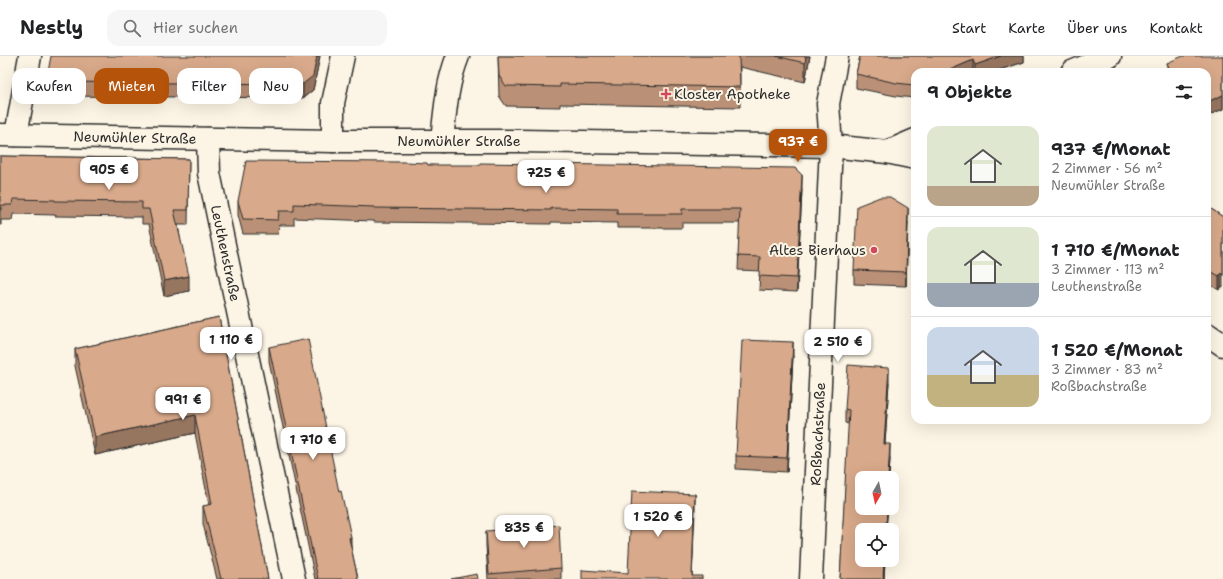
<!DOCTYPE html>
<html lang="de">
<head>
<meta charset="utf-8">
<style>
	:root { --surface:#fff; --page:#f6f6f6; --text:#202124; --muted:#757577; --line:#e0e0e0; --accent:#b45309 }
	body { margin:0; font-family:"Shantell Sans",sans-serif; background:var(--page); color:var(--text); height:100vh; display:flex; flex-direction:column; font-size:15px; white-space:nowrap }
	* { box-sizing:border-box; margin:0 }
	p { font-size:13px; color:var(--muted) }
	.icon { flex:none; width:22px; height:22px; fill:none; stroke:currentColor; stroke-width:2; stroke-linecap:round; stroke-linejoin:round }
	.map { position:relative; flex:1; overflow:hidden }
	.drawer { position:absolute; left:911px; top:12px; width:300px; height:356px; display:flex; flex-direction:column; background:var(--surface); border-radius:12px; box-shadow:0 4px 16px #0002 }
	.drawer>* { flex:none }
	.banner { position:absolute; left:12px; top:12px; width:380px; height:36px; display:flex; gap:8px }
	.needle { width:26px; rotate:189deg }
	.controls { position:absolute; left:855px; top:415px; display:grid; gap:8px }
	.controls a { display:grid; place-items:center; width:44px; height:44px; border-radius:8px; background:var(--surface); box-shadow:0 4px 16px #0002; font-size:20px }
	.price { position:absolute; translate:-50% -34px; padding:0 9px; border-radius:8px; background:#fff; color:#222; font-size:13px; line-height:26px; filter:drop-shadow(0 1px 2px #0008) }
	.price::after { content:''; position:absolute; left:50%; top:24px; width:12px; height:9px; margin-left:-6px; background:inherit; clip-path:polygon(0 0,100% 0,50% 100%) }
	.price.selected { background:var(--accent); color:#fff }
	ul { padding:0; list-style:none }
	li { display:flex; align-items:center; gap:12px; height:100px; padding:0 16px }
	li+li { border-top:1px solid var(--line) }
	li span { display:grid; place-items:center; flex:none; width:112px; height:80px; border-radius:12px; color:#555 }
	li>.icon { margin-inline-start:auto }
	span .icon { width:48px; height:48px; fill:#fffc; stroke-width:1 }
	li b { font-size:17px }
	h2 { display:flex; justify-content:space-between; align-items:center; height:48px; padding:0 16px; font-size:17px }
	.tag { padding:0 14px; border-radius:12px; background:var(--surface); box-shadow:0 4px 16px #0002; font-size:14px; line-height:36px }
	.tag.selected { background:var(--accent); color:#fff }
	header { display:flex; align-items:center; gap:24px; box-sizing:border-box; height:56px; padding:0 20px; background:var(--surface); border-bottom:1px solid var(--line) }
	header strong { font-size:19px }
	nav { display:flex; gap:22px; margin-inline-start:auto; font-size:14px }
	.search { width:280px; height:36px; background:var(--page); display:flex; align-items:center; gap:10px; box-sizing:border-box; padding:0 14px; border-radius:12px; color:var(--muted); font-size:15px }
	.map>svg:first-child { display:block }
</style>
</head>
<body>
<header>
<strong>Nestly</strong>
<div class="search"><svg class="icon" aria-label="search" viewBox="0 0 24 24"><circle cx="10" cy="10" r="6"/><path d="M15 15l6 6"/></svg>Hier suchen</div>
<nav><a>Start</a><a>Karte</a><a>Über uns</a><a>Kontakt</a></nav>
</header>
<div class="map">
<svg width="1223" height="523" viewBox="0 0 1223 523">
	<rect width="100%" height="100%" fill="#fcf5e5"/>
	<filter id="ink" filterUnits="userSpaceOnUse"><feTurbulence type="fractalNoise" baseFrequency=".025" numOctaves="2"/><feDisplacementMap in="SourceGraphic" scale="8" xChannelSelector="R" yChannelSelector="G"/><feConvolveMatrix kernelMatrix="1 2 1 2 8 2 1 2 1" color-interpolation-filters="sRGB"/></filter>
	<g filter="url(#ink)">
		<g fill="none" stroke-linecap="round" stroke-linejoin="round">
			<g stroke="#2b2b2b" stroke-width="25">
				<g id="street">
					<path d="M1072,16l38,-16"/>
					<path d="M16,79l14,-79"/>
					<path id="s1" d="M208,83l1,34 85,406"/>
					<path d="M333,85v-38l10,-47"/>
					<path d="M887,96l28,-12"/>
					<path id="s2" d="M811,523l20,-433 -3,-42 9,-48"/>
				</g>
			</g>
			<g stroke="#2b2b2b" stroke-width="25">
				<g id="secondary">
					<path id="s3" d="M0,79l333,6h187l311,5 56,6 28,6"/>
					<path d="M442,85c3,-29 5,-58 16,-85"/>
					<path d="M1207,278l16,11"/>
				</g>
			</g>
			<use href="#street" stroke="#fcf5e5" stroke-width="22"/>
			<use href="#secondary" stroke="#fcf5e5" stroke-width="22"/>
		</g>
		<path fill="#ba9177" stroke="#2b2b2b" d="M320,0l-7,34 -10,8 -247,-2 -8,-10v-14z
			M498,0h312l-5,26 -65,-15v40l-180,-3v3l-54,-1 -7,-10z
			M860,0h164v6l-31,10h-78v26h-1l-18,-2 -40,-8v-14z
			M1223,0v53l-16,7v-44h-40v-9z
			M0,100l189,3 -1,66h-10l11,66 -25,5 -15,-72h-7v-7l-87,-1v-1l-42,-1 -1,6h-11v5h-1z
			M428,109l374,24 -5,103 -38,-2 1,-19 -22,-1 2,-47h-58v5h-65v-5l-66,-1v2l-177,-2v-1l-80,-3v7h-15l-1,9h-35l-5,-19v-14z
			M1207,150l16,11v71l-2,-1 -2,3 -12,-7z
			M908,166l-2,64 -52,-2v-14z
			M219,261l49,262h-51l-14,-55v-18l6,-1 -14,-72 -100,22 -20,-89v-17z
			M269,291l70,145 19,87h-43l-46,-218z
			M793,300l-6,116 -51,-3v-13z
			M889,326l-4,62 5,14 -4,72h-24v30h23l-1,19h-44l9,-155 -4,-1v-14z
			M486,475l75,37v11h-73l-2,-34z"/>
		<path fill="#977661" stroke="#2b2b2b" d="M317,0h3l-7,34 -10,8v-14z
			M806,0h4l-5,26v-19z
			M1001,0h23v6l-31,10h-18v-7z
			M973,4v12h-28z
			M915,28v14h-1v-13z
			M1223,39v14l-16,7v-14z
			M802,119v14l-5,103v-14z
			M908,152v14l-2,64v-14z
			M1221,217v14l-2,3v-14z
			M189,220v15l-25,5v-15z
			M793,286v14l-6,116v-14z
			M889,312v14l-5,76v-14z
			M195,359v18l-100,22v-18z
			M890,388v14l-1,20h-1z
			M695,438v14l-3,71z
			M887,452h1l-2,22z
			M351,481v14l-2,-13z
			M884,504h1l-1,19h-1z"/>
		<path fill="#d8a98a" stroke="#2b2b2b" d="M51,0h266l-4,20 -10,8 -247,-2 -8,-10z
			M498,0h241l1,31 -180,-3v3l-54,-1 -7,-10z
			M776,0h30l-1,7z
			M860,0h141l-26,9 -2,-5 -28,12h-30v12l-1,1 -18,-2 -40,-9z
			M1183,0h40v39l-16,7v-30h-36l-4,-9z
			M0,100l189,3 -1,51h-14l15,66 -25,5 -15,-72h-7v-7l-87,-1v-1l-42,-1 -1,6h-11v5h-1z
			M246,105l159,1 22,1 1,2h52v-2l315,5 7,7 -5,103 -38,-2 1,-19 -22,-1 2,-47h-58v5h-65v-5l-66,-1v2l-177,-2v-1l-80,-3v7h-15l-1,9 -35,-1 -5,-18z
			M880,141h10l18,11 -2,64 -52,-2 3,-64z
			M1207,150l16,11v58l-2,-2 -2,3 -12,-7z
			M219,261l49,262h-47l-18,-73 9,-2 -17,-89 -100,22 -20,-88z
			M308,283l31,153 2,-1 10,46 -2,1 9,41h-40l-49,-232z
			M742,284l51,2 -6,116 -51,-2z
			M848,309l41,3 -5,76h6l-2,34h-26v30h25l-1,22h-24v30h22l-1,19h-43l9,-169 -4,-1z
			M632,435l63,3 -3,82h10v3h-120v-9l46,3z
			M559,469l2,43 -72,6 -3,-43z
			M477,518l1,5h-27z"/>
	</g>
	<g fill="#d1495b" stroke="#fcf5e5" stroke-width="1.5">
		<path d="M664 32h4v4h4v4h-4v4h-4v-4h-4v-4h4z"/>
		<circle cx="874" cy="194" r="4"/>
	</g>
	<g text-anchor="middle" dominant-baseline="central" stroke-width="4" stroke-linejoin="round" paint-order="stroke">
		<g font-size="14" fill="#2b2b2b" stroke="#fcf5e5" text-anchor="start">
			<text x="674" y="38">Kloster Apotheke</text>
			<text x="866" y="194" text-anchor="end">Altes Bierhaus</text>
		</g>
		<g font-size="14" fill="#2b2b2b" stroke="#fcf5e5">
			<text stroke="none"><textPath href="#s3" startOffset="135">Neumühler Straße</textPath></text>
			<text stroke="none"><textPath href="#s3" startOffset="459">Neumühler Straße</textPath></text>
			<text stroke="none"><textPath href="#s1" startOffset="116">Leuthenstraße</textPath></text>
			<text stroke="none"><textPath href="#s2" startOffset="145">Roßbachstraße</textPath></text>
		</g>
	</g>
</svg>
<div class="controls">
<a><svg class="needle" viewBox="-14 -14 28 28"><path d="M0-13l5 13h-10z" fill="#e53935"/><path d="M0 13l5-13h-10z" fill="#757577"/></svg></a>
<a><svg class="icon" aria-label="locate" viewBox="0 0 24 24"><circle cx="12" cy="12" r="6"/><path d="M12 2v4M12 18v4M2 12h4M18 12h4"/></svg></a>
</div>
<b class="price selected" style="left:798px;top:107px">937 €</b>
<b class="price" style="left:109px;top:135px">905 €</b>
<b class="price" style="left:546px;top:138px">725 €</b>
<b class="price" style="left:231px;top:305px">1 110 €</b>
<b class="price" style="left:838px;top:307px">2 510 €</b>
<b class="price" style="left:183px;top:365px">991 €</b>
<b class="price" style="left:313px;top:405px">1 710 €</b>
<b class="price" style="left:658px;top:482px">1 520 €</b>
<b class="price" style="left:524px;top:493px">835 €</b>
<div class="banner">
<a class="tag">Kaufen</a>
<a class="tag selected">Mieten</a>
<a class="tag">Filter</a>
<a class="tag">Neu</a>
</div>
<section class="drawer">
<h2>9 Objekte<svg class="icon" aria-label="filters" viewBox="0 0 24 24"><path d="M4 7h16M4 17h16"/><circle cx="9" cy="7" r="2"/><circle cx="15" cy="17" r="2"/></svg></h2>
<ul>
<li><span style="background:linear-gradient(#dfe7d0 75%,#b9a48a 0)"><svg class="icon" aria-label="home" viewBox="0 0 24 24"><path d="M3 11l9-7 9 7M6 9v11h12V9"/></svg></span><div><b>937 €/Monat</b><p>2 Zimmer · 56 m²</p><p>Neumühler Straße</p></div></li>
<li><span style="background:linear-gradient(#dfe7d0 70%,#9aa5b1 0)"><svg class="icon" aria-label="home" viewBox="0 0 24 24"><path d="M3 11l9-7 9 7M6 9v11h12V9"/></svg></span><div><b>1 710 €/Monat</b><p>3 Zimmer · 113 m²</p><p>Leuthenstraße</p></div></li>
<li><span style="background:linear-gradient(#c9d6e8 60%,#c2b280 0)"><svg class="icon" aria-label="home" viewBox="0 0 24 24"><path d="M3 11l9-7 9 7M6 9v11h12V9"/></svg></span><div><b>1 520 €/Monat</b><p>3 Zimmer · 83 m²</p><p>Roßbachstraße</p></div></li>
</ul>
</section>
</div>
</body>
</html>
